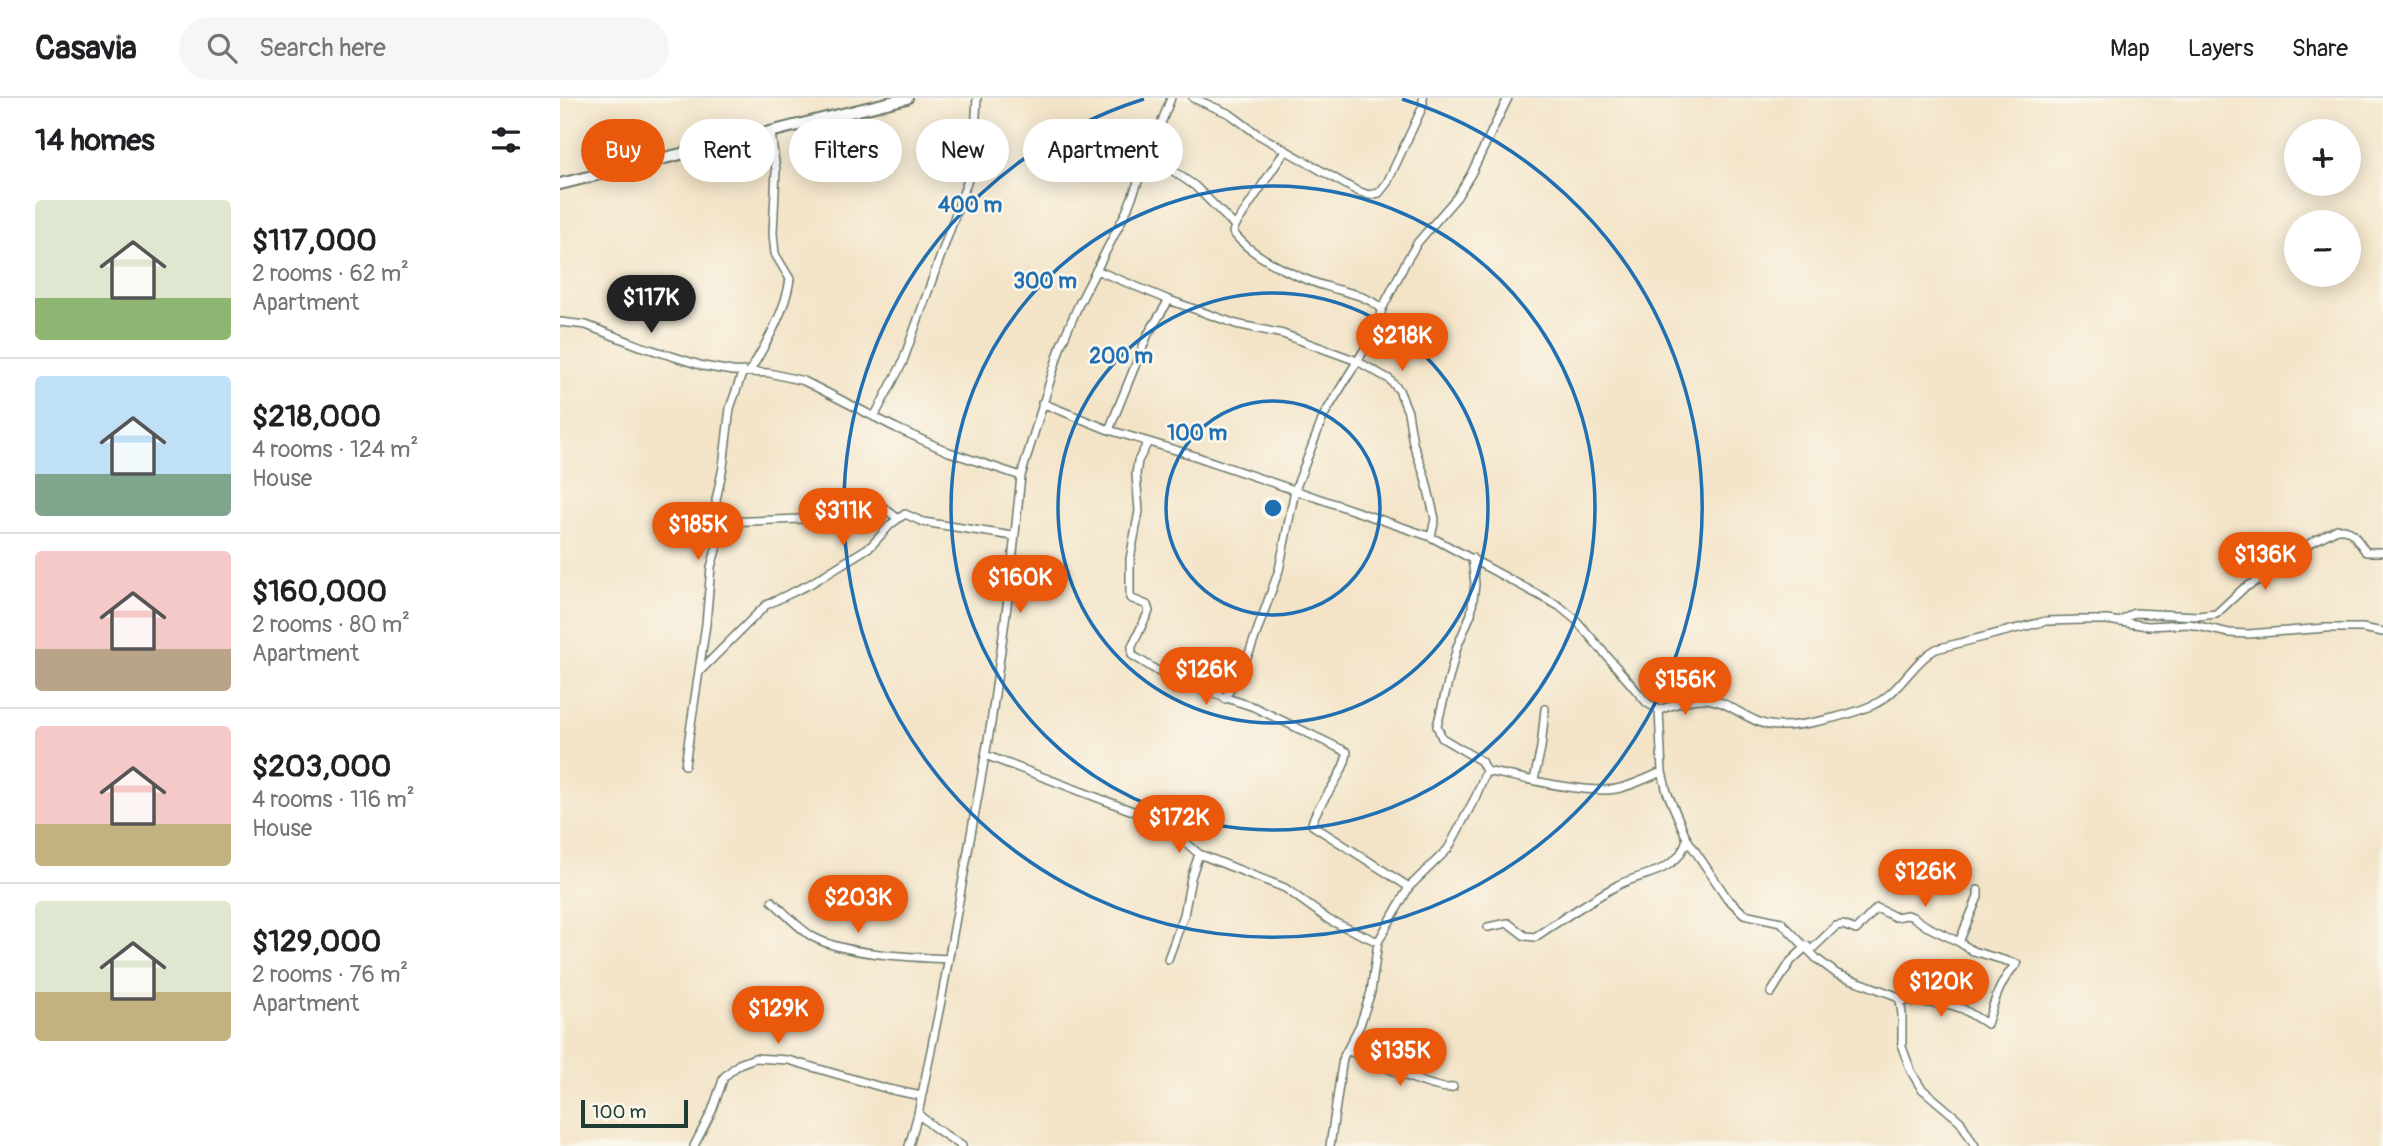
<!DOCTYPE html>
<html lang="en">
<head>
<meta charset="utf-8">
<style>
	:root { --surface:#fff; --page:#f6f6f6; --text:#202124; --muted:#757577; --line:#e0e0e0; --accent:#ea580c }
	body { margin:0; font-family:Pangolin,sans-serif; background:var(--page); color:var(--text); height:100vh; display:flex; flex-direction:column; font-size:26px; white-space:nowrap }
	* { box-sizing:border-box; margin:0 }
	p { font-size:23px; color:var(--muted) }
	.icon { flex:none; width:38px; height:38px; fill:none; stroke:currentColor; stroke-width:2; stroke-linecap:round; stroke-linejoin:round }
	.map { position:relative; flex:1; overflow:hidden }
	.details { display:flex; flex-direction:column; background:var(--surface); width:560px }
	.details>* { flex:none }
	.hud { position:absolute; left:21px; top:21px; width:665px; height:63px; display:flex; gap:14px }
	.buttons { position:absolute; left:1724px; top:21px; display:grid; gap:14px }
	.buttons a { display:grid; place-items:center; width:77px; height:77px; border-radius:50%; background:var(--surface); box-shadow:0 4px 18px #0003; font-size:35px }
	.scale { position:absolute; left:21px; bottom:18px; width:107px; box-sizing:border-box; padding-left:7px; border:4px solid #1f3d34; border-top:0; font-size:19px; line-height:24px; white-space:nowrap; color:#1f3d34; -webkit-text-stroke:5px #fbf7ec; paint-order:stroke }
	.price { position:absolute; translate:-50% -60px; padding:0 16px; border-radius:24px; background:var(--accent); color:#fff; font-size:23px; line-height:46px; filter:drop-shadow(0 2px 4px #0008) }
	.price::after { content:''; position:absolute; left:50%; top:42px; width:21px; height:16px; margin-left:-10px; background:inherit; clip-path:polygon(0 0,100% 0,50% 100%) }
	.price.on { background:#222; color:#fff }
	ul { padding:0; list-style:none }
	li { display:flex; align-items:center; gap:21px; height:175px; padding:0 35px }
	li+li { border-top:2px solid var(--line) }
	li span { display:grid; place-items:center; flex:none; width:196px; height:140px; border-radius:7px; color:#555 }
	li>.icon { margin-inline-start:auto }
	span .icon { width:84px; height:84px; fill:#fffc; stroke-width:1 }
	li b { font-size:30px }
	h2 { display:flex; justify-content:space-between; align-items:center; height:84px; padding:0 35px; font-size:30px }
	.chip { padding:0 24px; border-radius:32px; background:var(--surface); box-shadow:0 4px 18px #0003; font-size:24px; line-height:63px }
	.chip.on { background:var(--accent); color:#fff }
	header { display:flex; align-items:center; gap:42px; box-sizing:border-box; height:98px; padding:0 35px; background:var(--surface); border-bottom:2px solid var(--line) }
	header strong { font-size:33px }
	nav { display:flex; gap:38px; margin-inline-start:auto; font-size:24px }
	.search { width:490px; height:63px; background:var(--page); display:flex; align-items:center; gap:18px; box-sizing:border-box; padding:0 24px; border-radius:38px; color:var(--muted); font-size:26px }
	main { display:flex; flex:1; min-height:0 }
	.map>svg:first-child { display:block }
</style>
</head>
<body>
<header>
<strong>Casavia</strong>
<div class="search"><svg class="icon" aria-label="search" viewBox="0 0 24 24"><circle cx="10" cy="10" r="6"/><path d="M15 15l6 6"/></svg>Search here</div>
<nav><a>Map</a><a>Layers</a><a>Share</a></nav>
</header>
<main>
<section class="details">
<h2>14 homes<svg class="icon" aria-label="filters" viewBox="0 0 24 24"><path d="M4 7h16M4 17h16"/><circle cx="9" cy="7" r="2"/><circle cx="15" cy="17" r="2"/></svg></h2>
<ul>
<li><span style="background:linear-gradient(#dfe7d0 70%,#8fb573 0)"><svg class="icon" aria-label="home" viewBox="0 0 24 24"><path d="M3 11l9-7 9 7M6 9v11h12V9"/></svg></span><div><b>$117,000</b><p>2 rooms · 62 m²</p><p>Apartment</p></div></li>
<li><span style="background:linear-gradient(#bfe0f5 70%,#7fa58c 0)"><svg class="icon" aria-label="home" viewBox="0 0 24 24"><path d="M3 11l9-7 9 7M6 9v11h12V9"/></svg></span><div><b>$218,000</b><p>4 rooms · 124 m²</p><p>House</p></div></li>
<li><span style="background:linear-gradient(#f6c9c9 70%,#b9a48a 0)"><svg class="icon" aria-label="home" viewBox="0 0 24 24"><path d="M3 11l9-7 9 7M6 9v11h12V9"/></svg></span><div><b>$160,000</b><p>2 rooms · 80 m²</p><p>Apartment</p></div></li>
<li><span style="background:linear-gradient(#f6c9c9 70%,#c2b280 0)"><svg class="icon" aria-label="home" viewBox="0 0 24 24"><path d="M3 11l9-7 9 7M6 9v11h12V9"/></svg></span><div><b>$203,000</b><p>4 rooms · 116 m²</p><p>House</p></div></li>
<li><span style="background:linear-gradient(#dfe7d0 65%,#c2b280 0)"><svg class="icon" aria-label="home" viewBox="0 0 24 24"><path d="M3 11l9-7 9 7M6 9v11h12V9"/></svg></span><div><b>$129,000</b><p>2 rooms · 76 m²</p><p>Apartment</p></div></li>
</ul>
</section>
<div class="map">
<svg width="1823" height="1048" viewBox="0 0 1823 1048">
	<rect width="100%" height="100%" fill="#fbf7ec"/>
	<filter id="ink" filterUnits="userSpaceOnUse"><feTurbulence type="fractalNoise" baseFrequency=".0143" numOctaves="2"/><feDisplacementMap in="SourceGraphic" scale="14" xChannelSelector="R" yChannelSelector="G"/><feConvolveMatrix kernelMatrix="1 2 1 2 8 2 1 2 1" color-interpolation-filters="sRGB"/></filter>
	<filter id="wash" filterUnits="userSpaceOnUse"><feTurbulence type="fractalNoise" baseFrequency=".00686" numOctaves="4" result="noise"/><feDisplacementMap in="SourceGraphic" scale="28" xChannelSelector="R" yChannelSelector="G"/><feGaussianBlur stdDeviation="1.57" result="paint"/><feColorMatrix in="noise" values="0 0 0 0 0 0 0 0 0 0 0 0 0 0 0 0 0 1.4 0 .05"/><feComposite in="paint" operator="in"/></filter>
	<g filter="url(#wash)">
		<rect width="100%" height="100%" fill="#f3e4c8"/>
	</g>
	<g filter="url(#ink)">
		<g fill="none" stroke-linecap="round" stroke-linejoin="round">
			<g stroke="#697768" stroke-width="10">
				<path id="minor" d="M633,0l37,16 27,20 100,57 12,4 10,-2 8,-10 36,-77v-8
					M725,53l-50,75 -2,6c19,26 69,48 99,56 19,5 35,8 50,21
					M590,57l45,31 40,40
					M536,172l73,30 67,24 47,10 74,27 32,18 10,11 9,22 5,31 12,34 10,42 -4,18
					M0,224l26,3 54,21 63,20 29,5 37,2 35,8 92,47 53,24 72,24
					M190,273c16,-27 36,-61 40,-92l-15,-25 -2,-21 3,-63 -5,-37
					M482,305l67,27 80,24 242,83 128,69 17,14 71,83 12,7c13,-4 27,-11 41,-11 26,-2 45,22 69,26 25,5 81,-10 104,-20 28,-13 38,-42 63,-56l110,-28 37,-1h24l41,6 41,-2 40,9 19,1 78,-6h36l21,4
					M314,319l28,-53 68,-190 4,-22 3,-54
					M549,332l39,-96 21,-34
					M588,344l-10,19 -2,13 3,37 -9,48v39l17,7 2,6 -17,35v9l40,25 82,27 93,45c-2,25 -34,56 -35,73l97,62
					M164,424l104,-4 43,-12 12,1 14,11
					M1561,523l13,-8 64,3 18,-2 28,-26 13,-7 4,-10 15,-14 27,-10 34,-18h8l8,5 13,18h17
					M140,573l66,-66 44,-21 61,-38 20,-22 14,-10 18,8 90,14
					M665,601l25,-48 29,-81 16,-80 29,-75 52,-84 6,-22 25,-49 11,-18 39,-45 14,-23 37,-76
					M1099,612l3,62 5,20 20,47 40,59 17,16 37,8 36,37 20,15 57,21 6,5 2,14v33l9,24 10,17 39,33 15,25
					M425,657l166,63 25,16 23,20 86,34 44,32 49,22
					M125,667l21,-141 5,-57 13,-45 -7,-12 -1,-10 7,-33 7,-59 13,-37
					M926,673c34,6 97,23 130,18 16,-3 31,-11 46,-17
					M974,682l7,-32 4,-39
					M1418,792v7l-19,45 14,9 44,13
					M212,803c13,12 26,27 41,36 33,18 98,20 135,22
					M928,829l20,-4 17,13 10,1c27,-18 54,-36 83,-52 20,-10 43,-11 59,-27 5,-5 8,-13 10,-19
					M1250,853l26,-25 7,-1 13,5 21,-22 18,9 12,-2 6,2 13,9 33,16
					M608,861l16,-44 7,-37 8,-24
					M1211,895l20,-32 16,-15
					M1340,902l51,5 12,4 24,15c7,-21 13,-45 30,-60
					M787,952c19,8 91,44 106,37
					M358,1016l17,14 27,18
					M134,1048l18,-35 12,-34 15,-13 16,-6 33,2 100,29 33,7
					M349,1048l9,-32 23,-113 50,-278 18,-132 12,-115 40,-131 17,-39 49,-96 44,-112
					M770,1048l13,-88 17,-33 11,-33 7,-50 31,-55 39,-38 28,-53 10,-25 -5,-10 -39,-23 -5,-12 20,-79 14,-33 4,-30 -3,-26"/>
			</g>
			<g stroke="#697768" stroke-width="14">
				<path id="primary" d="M0,86l347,-86"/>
			</g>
			<use href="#minor" stroke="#fff" stroke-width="7"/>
			<use href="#primary" stroke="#fff" stroke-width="10"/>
		</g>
	</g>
	<g fill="none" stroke="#1f6fb2" stroke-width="3.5">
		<circle cx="713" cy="410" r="107"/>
		<circle cx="713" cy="410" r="215"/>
		<circle cx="713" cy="410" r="322"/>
		<path d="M842 1A429 429 0 1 1 584 1"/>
	</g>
	<circle cx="713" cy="410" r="10" fill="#1f6fb2" stroke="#fbf7ec" stroke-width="3.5"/>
	<g font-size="21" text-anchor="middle" font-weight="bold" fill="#1f6fb2" stroke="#fbf7ec" stroke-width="5" stroke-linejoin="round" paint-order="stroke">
		<text x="410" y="114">400 m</text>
		<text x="485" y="190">300 m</text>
		<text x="561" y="265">200 m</text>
		<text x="637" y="342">100 m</text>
	</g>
</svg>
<div class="buttons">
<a>+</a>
<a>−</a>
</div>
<div class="scale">100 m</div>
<b class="price on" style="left:91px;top:237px">$117K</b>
<b class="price" style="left:842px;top:275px">$218K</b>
<b class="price" style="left:283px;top:450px">$311K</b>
<b class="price" style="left:138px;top:464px">$185K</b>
<b class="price" style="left:1705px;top:494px">$136K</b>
<b class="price" style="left:460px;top:517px">$160K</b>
<b class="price" style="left:646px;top:609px">$126K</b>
<b class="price" style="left:1125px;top:619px">$156K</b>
<b class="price" style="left:619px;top:757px">$172K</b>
<b class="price" style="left:1365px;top:811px">$126K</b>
<b class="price" style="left:298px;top:837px">$203K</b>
<b class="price" style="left:1381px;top:921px">$120K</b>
<b class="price" style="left:218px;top:948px">$129K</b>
<b class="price" style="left:840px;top:990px">$135K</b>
<div class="hud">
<a class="chip on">Buy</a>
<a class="chip">Rent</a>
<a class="chip">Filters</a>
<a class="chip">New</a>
<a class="chip">Apartment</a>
</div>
</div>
</main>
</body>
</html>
